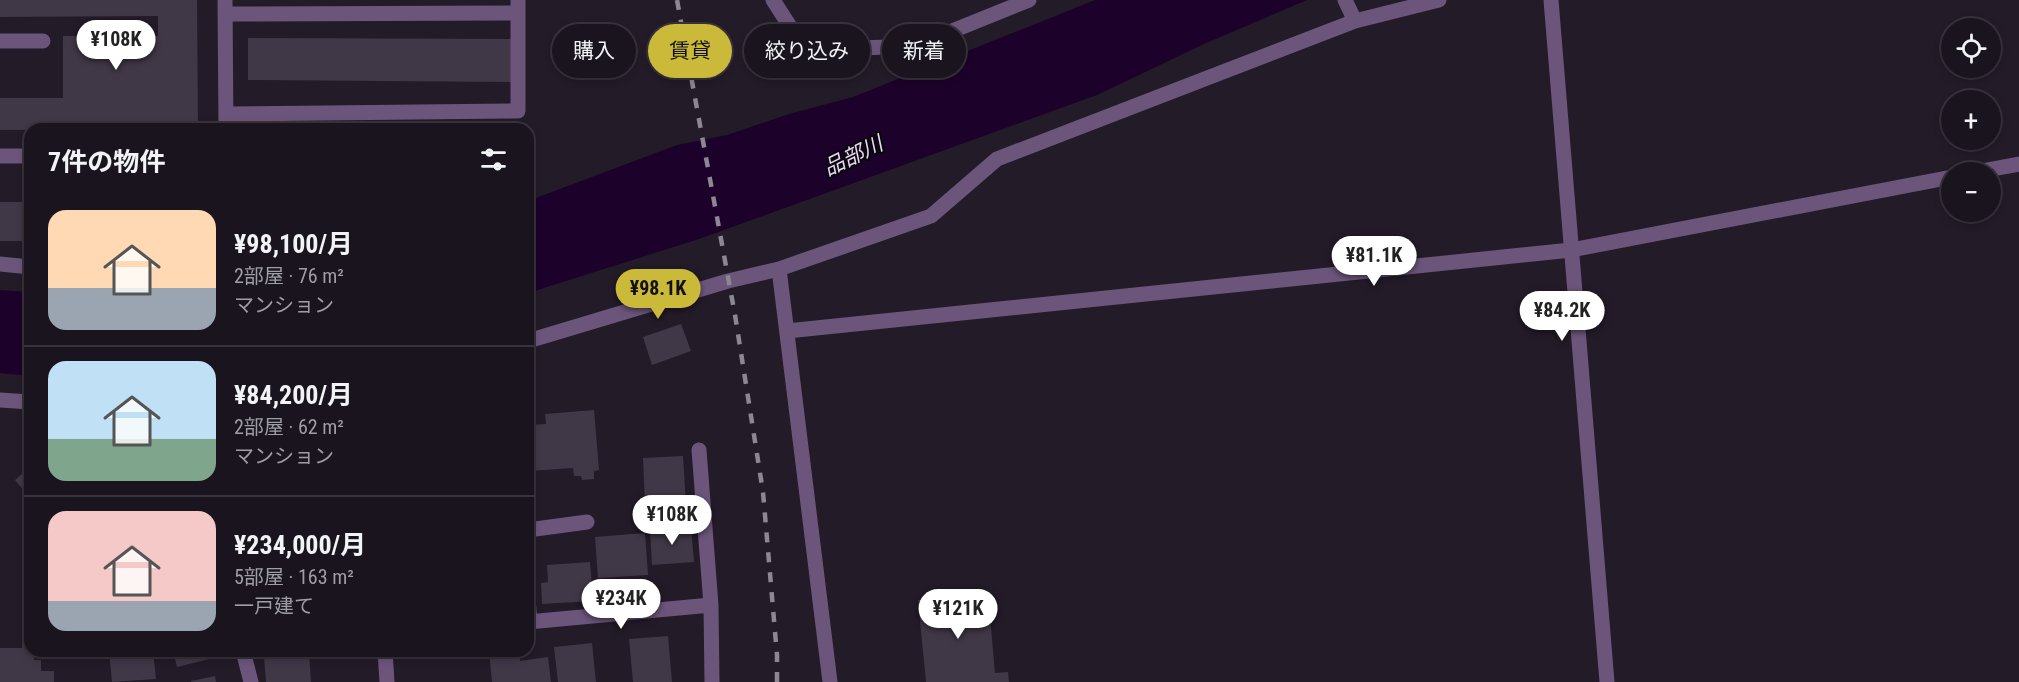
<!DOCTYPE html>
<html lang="ja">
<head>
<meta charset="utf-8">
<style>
	:root { --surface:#1a141e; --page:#231d27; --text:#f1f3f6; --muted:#9f9ea4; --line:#38333c; --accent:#cbba39 }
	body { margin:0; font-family:"Roboto Condensed","Noto Sans JP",sans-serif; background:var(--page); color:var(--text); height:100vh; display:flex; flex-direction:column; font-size:22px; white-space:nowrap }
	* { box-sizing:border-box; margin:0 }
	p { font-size:20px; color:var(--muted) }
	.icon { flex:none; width:33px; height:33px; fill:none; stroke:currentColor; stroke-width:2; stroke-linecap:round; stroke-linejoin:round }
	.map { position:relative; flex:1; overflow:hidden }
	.panel { position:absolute; left:24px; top:123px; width:510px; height:534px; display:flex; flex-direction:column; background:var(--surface); border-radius:18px; box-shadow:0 3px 9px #0003,0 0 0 2px var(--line) }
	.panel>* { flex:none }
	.guide { position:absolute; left:552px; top:24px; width:570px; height:54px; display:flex; gap:12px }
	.controls { position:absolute; left:1941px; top:18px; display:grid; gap:12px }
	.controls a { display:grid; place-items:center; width:60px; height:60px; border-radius:50%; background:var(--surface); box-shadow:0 3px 9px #0003,0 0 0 2px var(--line); font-size:30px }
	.price { position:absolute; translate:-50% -51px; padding:0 14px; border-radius:21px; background:#fff; color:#222; font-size:20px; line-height:39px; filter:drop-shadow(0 2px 3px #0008) }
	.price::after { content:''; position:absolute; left:50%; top:36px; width:18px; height:14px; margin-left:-9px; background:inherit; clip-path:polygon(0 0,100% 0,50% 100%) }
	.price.current { background:var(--accent); color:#111 }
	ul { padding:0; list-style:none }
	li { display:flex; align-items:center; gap:18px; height:150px; padding:0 24px }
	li+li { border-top:2px solid var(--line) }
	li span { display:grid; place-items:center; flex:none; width:168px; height:120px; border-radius:18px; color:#555 }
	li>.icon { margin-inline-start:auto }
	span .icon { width:72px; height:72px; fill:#fffc; stroke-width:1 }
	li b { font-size:26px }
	h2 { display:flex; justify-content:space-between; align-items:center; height:72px; padding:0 24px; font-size:26px }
	.pill { padding:0 21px; border-radius:27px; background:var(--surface); box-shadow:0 3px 9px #0003,0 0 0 2px var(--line); font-size:21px; line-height:54px }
	.pill.current { background:var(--accent); color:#111 }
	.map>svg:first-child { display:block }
</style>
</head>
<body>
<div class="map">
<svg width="2019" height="682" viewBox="0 0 2019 682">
	<rect width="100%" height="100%" fill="#231b28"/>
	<path fill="#1c022a" d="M1095,0h212l-103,44 -107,51 -398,144 -171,54v-92l149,-56 50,-10 62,-21 64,-17z
		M0,290l30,2v84l-30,-3z"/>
	<path fill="#403846" d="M0,0h197l1,129 -198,1v-32h63v-62h95v-20l-158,1z
		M248,38l266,1v43l-266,-2z
		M0,202h30v39h-30z
		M681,324l10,27 -39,14 -9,-28z
		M594,410l5,60 -5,1v8l-12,1 -1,-4h-7l-1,-8 -44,3 -1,-46 18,-1 -1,-10z
		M683,456l3,48 -41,2 -2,-48z
		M30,467v31l-15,-18z
		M691,527l3,35 -42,3 -2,-35z
		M645,533l3,42 -50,3 -3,-41z
		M590,562l3,39 -51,3 -1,-21 7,-1 -1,-17z
		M988,594l7,79 13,-1 1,10h-83l-8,-82z
		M668,636l4,46h-39l-4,-43z
		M22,642h8v9h4v9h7v11h13v11h-54v-34h22z
		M592,643l4,39h-38l-4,-35z
		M109,651h44l3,28 -44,3z
		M173,651h46l2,5 -44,11z
		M489,651h30l1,10 28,-4 3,25h-59z
		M309,654l2,28h-45l-2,-25z
		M215,676l1,6h-25v-1z"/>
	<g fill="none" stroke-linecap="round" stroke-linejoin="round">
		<path stroke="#6c557b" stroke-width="15" d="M225,0l1,129
			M773,0l32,50 110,-4 114,-46
			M1345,0l10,21
			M1551,0l56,682
			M225,14l293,-1
			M0,41h43
			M226,114l292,-3v-111
			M0,156h30
			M1976,172l43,-8
			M0,264l30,3
			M779,269l51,413
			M787,331l784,-81 381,-73
			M528,341l200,-60 51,-12 152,-53 66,-57 358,-138 84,-21
			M0,400l30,2
			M699,450l12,155 1,77
			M528,530l59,-8
			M528,599l2,23
			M528,622l183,-17
			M243,651l8,31
			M385,651l2,31"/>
		<path stroke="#8d8792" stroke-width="4.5" stroke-dasharray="10 10" stroke-linecap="butt" d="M677,0l58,315 28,177 14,163v27"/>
	</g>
	<g text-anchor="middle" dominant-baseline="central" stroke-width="4.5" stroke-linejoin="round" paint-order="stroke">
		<g font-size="21" font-style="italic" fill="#ead8f6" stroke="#0a070d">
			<text transform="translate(853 156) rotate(-26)">品部川</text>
		</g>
	</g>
</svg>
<div class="controls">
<a><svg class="icon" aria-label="locate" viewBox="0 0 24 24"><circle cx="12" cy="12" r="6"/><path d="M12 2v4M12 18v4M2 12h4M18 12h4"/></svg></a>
<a>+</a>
<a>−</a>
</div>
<b class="price" style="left:116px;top:71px">¥108K</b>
<b class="price" style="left:1374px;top:287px">¥81.1K</b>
<b class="price current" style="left:658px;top:320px">¥98.1K</b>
<b class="price" style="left:1562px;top:342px">¥84.2K</b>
<b class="price" style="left:672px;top:546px">¥108K</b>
<b class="price" style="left:621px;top:630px">¥234K</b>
<b class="price" style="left:958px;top:640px">¥121K</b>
<div class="guide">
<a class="pill">購入</a>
<a class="pill current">賃貸</a>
<a class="pill">絞り込み</a>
<a class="pill">新着</a>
</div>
<section class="panel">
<h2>7件の物件<svg class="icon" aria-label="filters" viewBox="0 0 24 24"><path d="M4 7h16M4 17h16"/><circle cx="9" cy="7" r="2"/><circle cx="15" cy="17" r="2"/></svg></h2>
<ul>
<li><span style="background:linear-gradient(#ffd9b3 65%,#9aa5b1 0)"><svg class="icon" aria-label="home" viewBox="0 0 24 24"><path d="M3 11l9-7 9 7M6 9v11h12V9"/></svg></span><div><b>¥98,100/月</b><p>2部屋 · 76 m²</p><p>マンション</p></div></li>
<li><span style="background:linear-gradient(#bfe0f5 65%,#7fa58c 0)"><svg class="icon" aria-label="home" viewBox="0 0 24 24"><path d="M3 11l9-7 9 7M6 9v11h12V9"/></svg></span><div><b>¥84,200/月</b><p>2部屋 · 62 m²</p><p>マンション</p></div></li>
<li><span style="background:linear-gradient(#f6c9c9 75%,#9aa5b1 0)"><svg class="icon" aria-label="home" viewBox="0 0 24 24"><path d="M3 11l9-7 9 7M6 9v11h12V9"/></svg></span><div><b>¥234,000/月</b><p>5部屋 · 163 m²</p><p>一戸建て</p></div></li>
</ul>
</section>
</div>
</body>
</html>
